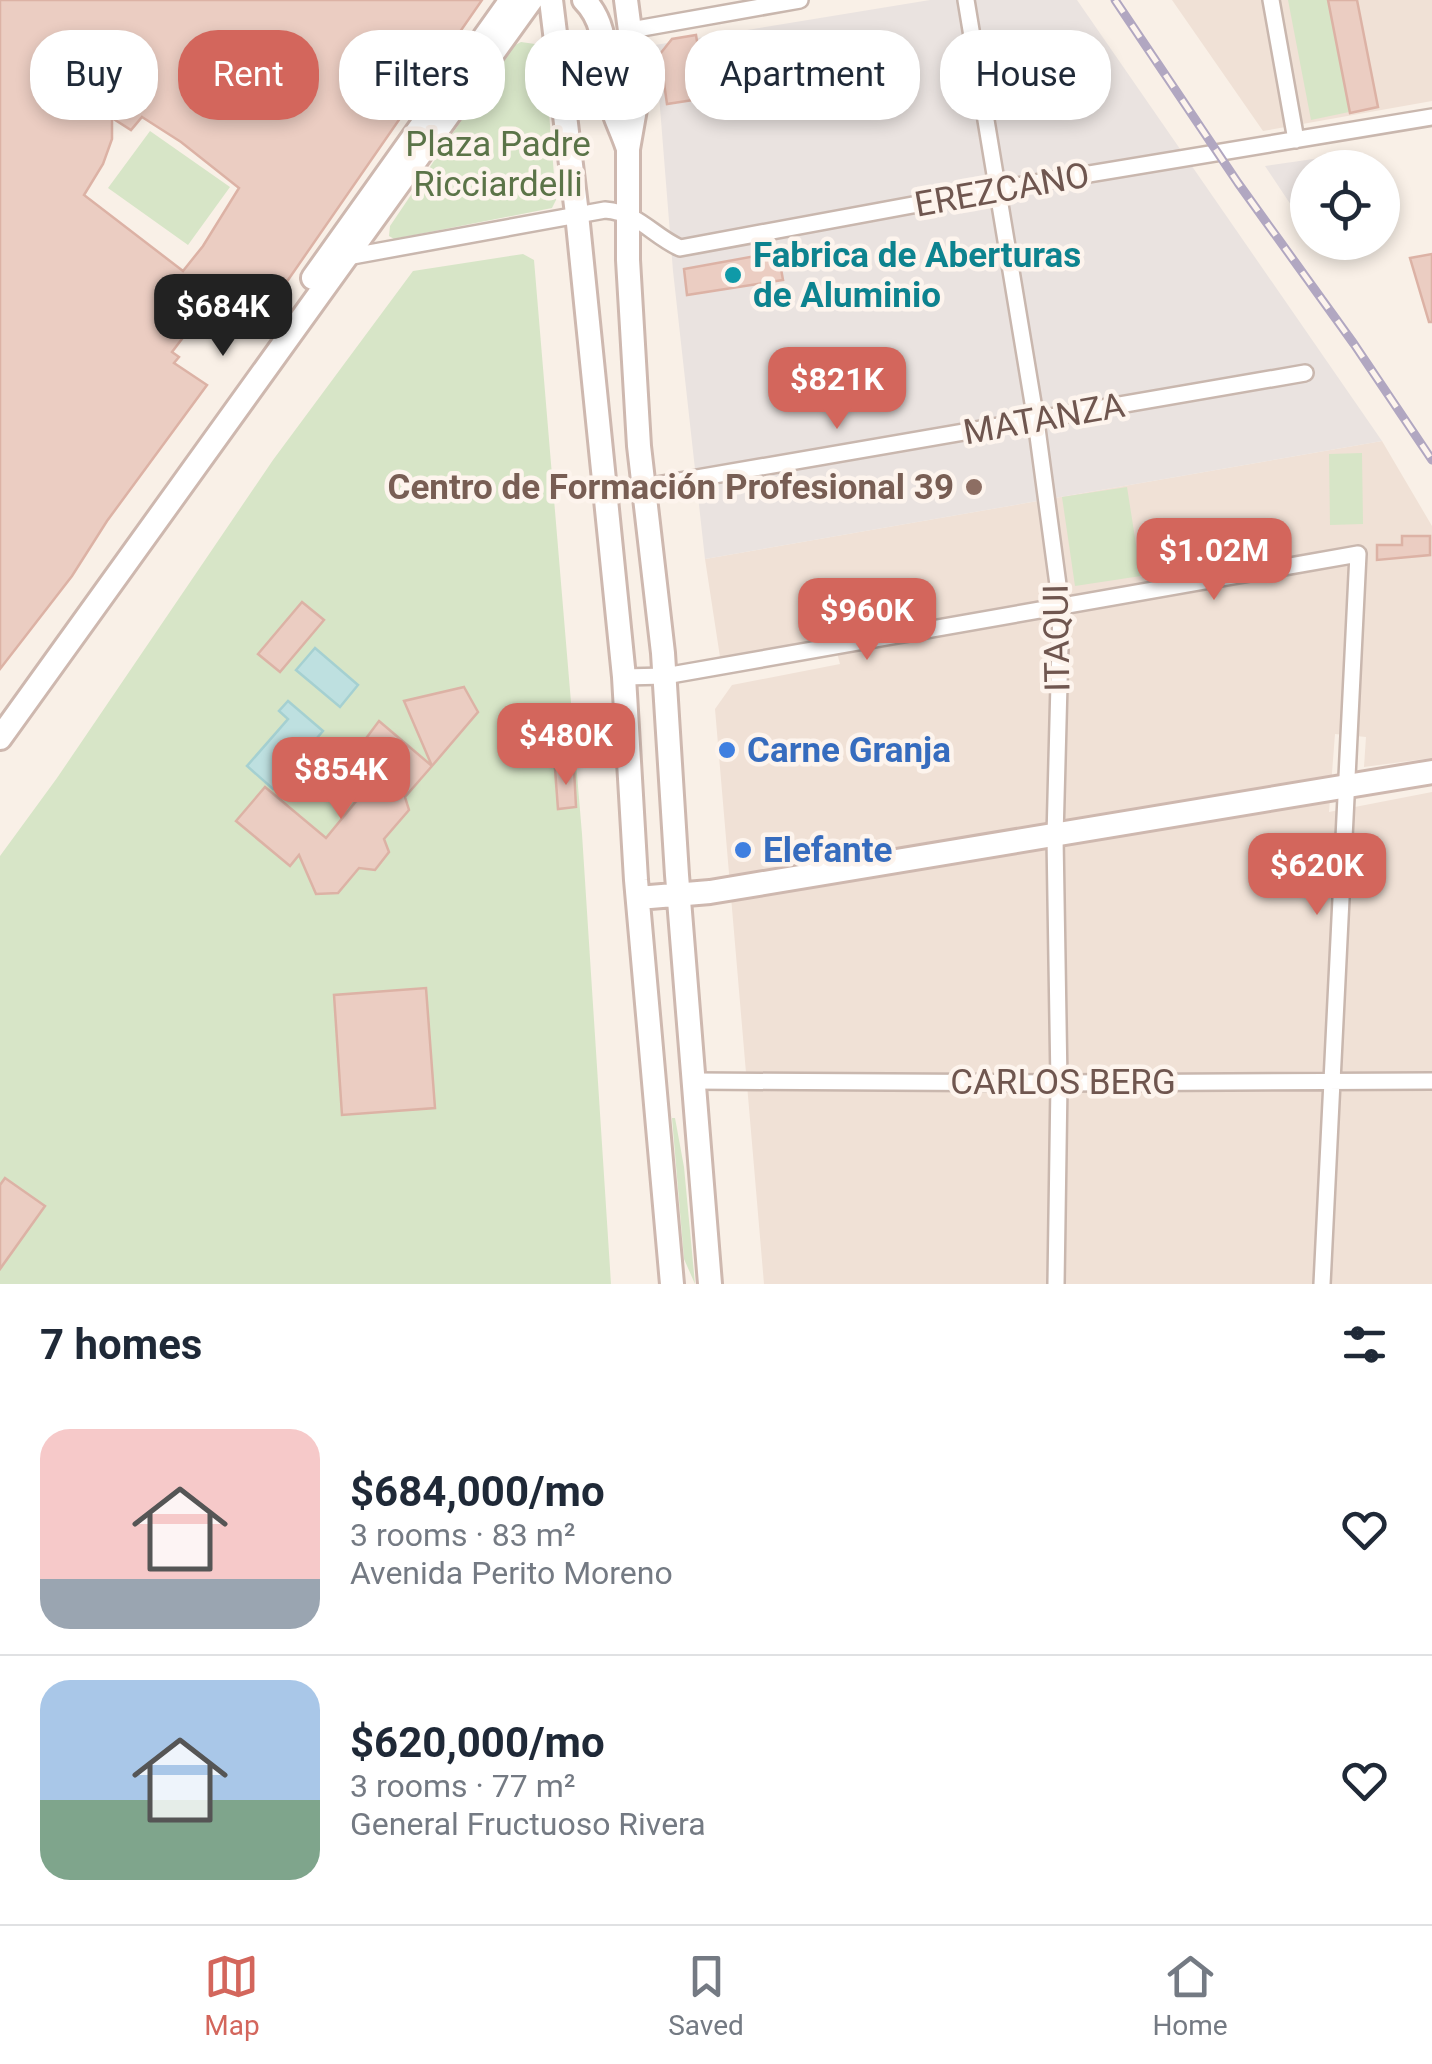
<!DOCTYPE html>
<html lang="en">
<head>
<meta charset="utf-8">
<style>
	:root { --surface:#fff; --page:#f2f2f3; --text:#1f2937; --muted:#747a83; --line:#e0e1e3; --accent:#d3665c }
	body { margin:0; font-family:Roboto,sans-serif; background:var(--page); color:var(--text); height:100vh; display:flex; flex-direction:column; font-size:38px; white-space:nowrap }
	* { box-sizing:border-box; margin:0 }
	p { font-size:32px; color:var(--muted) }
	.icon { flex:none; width:55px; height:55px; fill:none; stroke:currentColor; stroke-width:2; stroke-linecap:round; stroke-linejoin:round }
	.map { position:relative; height:1284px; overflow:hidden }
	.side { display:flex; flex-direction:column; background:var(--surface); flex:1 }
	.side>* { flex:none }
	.guide { position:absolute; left:30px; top:30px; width:1372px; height:90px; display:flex; gap:20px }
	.fabs { position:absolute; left:1290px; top:150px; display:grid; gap:20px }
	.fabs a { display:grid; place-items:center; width:110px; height:110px; border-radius:50%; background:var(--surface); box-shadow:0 5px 15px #0003; font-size:50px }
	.price { position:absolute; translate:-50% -85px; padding:0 22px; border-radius:20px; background:var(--accent); color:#fff; font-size:32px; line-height:65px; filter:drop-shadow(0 2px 5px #0008) }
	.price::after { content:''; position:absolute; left:50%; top:60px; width:30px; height:22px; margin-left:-15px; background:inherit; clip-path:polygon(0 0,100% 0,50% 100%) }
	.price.on { background:#222; color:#fff }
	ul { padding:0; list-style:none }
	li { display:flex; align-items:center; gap:30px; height:250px; padding:0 40px }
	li+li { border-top:2px solid var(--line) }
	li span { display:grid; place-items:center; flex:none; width:280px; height:200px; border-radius:30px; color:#555 }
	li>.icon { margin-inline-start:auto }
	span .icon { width:120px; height:120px; fill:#fffc; stroke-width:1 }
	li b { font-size:42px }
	h2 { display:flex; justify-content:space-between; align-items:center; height:120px; padding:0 40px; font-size:42px }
	.pill { padding:0 35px; border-radius:40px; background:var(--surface); box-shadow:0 5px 15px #0003; font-size:35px; line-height:90px }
	.pill.on { background:var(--accent); color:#fff }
	.tabs { display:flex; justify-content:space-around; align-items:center; height:140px; border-top:2px solid var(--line); background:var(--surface); font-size:28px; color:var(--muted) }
	.tabs a { display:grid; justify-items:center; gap:5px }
	.tabs .on { color:var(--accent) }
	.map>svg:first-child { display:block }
</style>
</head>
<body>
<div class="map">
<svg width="1432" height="1284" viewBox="0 0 1432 1284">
	<rect width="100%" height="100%" fill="#f9f0e7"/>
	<path fill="#f0e1d6" d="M1172,0h260v101l-169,30z
		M1382,441l50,85v232l-68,9 2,-30 -31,-3 -6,78 103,-20v492h-668l-49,-575 17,-24 108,-21 -7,-27 -113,20 -15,-98z"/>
	<path fill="#eae3e0" d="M930,0h147l305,441 -677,118 -32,-288 -18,-226z
		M1327,157l4,10 -23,1 -1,61 -42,-63z"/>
	<path fill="#d7e5c7" d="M1288,0h40l21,112 -38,8z
		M521,42l14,2 9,6 12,150 -4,8 -158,31 -5,-3 1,-10 121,-179z
		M150,131l80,56 -42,58 -80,-57z
		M523,254l11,6 48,574 29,450h-611v-428l57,-78 216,-318 140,-189z
		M1362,453l1,71 -33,1 -1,-71z
		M1127,487l14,89 -66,10 -13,-89z
		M672,1118h3l9,49 11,117 -11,-25z"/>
	<path fill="#bee0e0" stroke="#a5d0d1" stroke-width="2.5" d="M315,648l43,37 -18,22 -44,-37z
		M288,701l35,30 -50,58 -26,-23 41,-47 -9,-8z"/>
	<path fill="#ebcdc2" stroke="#dcb2a5" stroke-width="2.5" fill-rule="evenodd" d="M0,0h482l-221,319 -27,-21 -19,25 -36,-28 -14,18 23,18 -16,21 7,5 -5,6 33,22 -100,136 -35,55 -72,93zM142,117l39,25 58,46 -36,58 -20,25 -99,-76 19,-31 9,-25v-21l19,12z
		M1328,0h29l21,107 -28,6z
		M696,35l10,63 -39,6 -7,-50 12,-15z
		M778,252l5,28 -96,15 -3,-26z
		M1432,254v68h-3l-19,-64z
		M1402,536h28v19l-53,5v-15h25z
		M302,602l22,18 -44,52 -22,-18z
		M464,687l14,25 -46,54 -28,-65z
		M379,721l53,45 -27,31 4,13 -25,29 5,13 -14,18 -16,-2 -21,25 -22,1 -17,-39 -9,11 -54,-45 29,-34 61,51 46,-56 16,-2 10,-15 -31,-28z
		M574,768l2,39 -18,2 -3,-40z
		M426,988l9,120 -93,7 -8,-120z
		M5,1178l40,28 -45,63v-84z"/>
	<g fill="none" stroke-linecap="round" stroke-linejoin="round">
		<g stroke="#c9b7ae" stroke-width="20">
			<path id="street" d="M966,0l70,421 25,186 -6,230 4,246 -3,201
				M1271,0l25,140
				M631,30l169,-30
				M347,257l258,-47c35,3 45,24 75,38l319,-59 433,-72
				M604,491l41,-4 660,-114
				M624,677l41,-1 693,-122 -36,730
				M694,1081l365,2 373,-2"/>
		</g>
		<g stroke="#ceb8af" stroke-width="28">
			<path id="secondary" d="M551,0l26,214 47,463 12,203 36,404
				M584,0c27,27 18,65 26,100 4,16 12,31 17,46
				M626,0l12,92 -10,57v111l11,186 24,207 14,222 33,409
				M313,278l198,-278
				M0,738l531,-738
				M638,898l72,-6 722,-120"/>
		</g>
		<use href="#street" stroke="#fff" stroke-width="15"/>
		<use href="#secondary" stroke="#fff" stroke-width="22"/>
		<g stroke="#b1a7c1" stroke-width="9">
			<path id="rail" d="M1115,0l123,183 116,161 78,116"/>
		</g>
		<use href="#rail" stroke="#fdf4ed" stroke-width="5" stroke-dasharray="15" stroke-linecap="butt"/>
	</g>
	<circle fill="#0f9aa8" stroke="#fdf4ed" stroke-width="4" cx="733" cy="275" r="10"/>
	<circle fill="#8d6e63" stroke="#fdf4ed" stroke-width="4" cx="974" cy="487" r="10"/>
	<g fill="#3f7fe0" stroke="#fdf4ed" stroke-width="4">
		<circle cx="727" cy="750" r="10"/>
		<circle cx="743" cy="850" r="10"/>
	</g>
	<g text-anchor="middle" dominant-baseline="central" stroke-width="9" stroke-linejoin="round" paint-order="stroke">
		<g font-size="35" fill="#5b7448" stroke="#fdf4ed">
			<text x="498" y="144">Plaza Padre<tspan x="498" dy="40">Ricciardelli</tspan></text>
		</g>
		<g font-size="35" fill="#6f564f" stroke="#fdf4ed">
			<text transform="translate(1002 190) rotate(-10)">EREZCANO</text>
			<text transform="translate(1044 419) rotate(-10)">MATANZA</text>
			<text transform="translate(1057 638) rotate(-91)">ITAQUI</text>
			<text x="1063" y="1082">CARLOS BERG</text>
		</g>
		<g font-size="35" font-weight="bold" fill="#0d838f" stroke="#fdf4ed" text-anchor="start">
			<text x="753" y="255">Fabrica de Aberturas<tspan x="753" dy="40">de Aluminio</tspan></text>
		</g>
		<g font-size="35" font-weight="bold" fill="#785e54" stroke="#fdf4ed" text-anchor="end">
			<text x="954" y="487">Centro de Formación Profesional 39</text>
		</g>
		<g font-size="35" font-weight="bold" fill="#366cbe" stroke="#fdf4ed" text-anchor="start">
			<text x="747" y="750">Carne Granja</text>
			<text x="763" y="850">Elefante</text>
		</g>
	</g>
</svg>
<div class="fabs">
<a><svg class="icon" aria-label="locate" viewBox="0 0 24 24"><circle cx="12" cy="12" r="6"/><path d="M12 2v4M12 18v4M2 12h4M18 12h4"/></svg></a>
</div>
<b class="price on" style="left:223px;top:359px">$684K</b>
<b class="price" style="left:837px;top:432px">$821K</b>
<b class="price" style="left:1214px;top:603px">$1.02M</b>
<b class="price" style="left:867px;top:663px">$960K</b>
<b class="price" style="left:566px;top:788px">$480K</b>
<b class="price" style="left:341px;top:822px">$854K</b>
<b class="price" style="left:1317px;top:918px">$620K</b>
<div class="guide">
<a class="pill">Buy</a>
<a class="pill on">Rent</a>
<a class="pill">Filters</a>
<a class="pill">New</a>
<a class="pill">Apartment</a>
<a class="pill">House</a>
</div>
</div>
<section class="side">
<h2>7 homes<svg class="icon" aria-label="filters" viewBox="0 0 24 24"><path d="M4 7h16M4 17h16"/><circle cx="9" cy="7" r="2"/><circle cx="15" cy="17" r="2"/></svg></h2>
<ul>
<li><span style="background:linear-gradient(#f6c9c9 75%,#9aa5b1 0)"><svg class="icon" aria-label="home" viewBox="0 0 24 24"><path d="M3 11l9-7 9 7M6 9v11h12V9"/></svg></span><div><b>$684,000/mo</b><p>3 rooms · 83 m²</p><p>Avenida Perito Moreno</p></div><svg class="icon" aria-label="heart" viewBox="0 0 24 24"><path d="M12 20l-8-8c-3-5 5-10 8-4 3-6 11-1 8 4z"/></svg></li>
<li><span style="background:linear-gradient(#a9c7e8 60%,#7fa58c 0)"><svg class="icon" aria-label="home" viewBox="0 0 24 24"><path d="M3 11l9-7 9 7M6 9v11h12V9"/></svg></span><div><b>$620,000/mo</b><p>3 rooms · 77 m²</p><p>General Fructuoso Rivera</p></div><svg class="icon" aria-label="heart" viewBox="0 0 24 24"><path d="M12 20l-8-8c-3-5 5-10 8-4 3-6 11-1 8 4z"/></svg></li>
</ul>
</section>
<nav class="tabs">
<a class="on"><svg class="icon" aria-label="map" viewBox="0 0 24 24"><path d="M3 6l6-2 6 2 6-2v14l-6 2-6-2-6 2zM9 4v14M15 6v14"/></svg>Map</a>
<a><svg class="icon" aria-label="saved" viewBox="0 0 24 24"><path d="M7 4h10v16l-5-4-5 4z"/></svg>Saved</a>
<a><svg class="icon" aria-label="home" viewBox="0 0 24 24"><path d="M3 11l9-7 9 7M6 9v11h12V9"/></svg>Home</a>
</nav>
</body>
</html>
